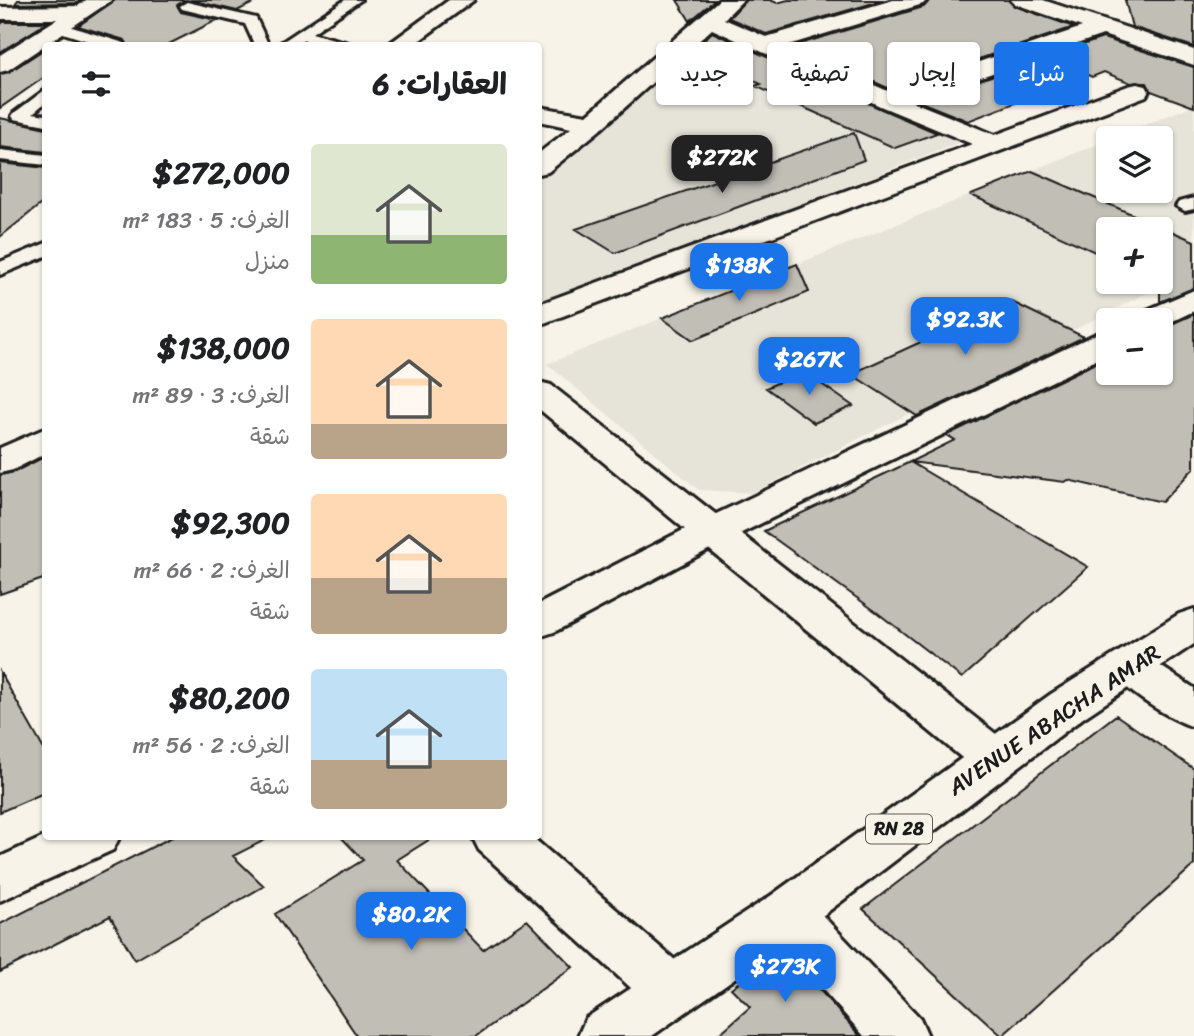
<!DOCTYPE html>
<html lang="ar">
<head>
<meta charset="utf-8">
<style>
	:root { --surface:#fff; --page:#f6f6f6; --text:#202124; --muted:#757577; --accent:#1a73e8 }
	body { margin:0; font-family:Sriracha,"Playpen Sans Arabic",sans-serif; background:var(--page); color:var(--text); direction:rtl; height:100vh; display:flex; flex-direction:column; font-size:26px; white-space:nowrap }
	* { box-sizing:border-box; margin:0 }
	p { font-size:23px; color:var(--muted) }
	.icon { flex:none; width:38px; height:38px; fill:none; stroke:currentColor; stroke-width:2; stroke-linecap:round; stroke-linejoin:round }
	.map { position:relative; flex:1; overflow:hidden; direction:ltr }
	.drawer { position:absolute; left:42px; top:42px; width:500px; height:798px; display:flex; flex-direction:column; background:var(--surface); border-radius:7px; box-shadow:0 2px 5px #0004; direction:rtl }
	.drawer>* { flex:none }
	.guide { position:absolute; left:564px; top:42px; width:525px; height:63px; direction:rtl; display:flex; gap:14px }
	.tools { position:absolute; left:1096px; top:126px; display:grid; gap:14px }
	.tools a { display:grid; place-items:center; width:77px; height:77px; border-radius:7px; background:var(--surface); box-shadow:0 2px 5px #0004; font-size:35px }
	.price { position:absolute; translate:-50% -60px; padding:0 16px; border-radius:14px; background:var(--accent); color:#fff; font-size:23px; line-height:46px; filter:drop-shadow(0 2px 4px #0008) }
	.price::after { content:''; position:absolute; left:50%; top:42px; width:21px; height:16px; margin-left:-10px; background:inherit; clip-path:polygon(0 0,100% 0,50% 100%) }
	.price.selected { background:#222; color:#fff }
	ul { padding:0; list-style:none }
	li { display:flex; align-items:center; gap:21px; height:175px; padding:0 35px }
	li span { display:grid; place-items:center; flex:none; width:196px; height:140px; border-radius:7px; color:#555 }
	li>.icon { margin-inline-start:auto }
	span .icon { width:84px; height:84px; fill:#fffc; stroke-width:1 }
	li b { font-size:30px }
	h2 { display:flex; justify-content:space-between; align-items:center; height:84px; padding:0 35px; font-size:30px }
	.tag { padding:0 24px; border-radius:7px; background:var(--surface); box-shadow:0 2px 5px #0004; font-size:24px; line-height:63px }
	.tag.selected { background:var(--accent); color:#fff }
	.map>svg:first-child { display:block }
</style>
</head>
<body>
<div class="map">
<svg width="1194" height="1036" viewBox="0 0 1194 1036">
	<rect width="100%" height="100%" fill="#f7f3e8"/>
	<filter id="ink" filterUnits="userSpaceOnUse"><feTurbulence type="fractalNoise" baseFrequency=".0143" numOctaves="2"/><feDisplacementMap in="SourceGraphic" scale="14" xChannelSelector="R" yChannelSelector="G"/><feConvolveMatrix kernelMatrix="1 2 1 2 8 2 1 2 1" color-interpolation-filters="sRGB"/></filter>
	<g filter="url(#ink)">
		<path fill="#e6e3d9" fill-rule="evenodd" d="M712,25l255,114 -428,170v-135z
			M1194,105v164l-442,224 -53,-3 -152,-126 561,-224v51h52v-53h-48zM1108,229h52v53h-52z"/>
		<path fill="#c0beb5" stroke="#1c1c1c" stroke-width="2" d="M18,0h64l-5,3 -62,1z
			M115,0h70l-8,5 4,7 36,8 -52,26h-37l-3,-6 -47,-14z
			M190,0h69l-22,11z
			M677,0h38l-25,21z
			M746,0h24l7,3 11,-3h96l-118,34 -37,-16z
			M930,0h78l6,6 60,21 -184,62 -97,-43 131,-39z
			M1125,0h69v47l-62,-20z
			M3,22h45l-48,30v-27z
			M712,32l167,76 58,25 -42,15 -140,-62 6,-2 -70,-32z
			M1103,38l91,29v40l-43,-16 -4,-8h-16l-27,-11 -12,5 -4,-2 -120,46 -50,-20z
			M46,48v28l-46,32v-34l9,-2z
			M0,118l46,10v24l-46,-5z
			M854,133l10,27 -249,93 -39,-24z
			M0,163l46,5v32l-46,37z
			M1032,171l162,70v47l-34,14v-73h-52v29l-137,-63z
			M797,264l12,28 -116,48 -31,-22z
			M1010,301l74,36 -167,79 -66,-42z
			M1194,314v154l-32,34 -94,-22 -3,2 -155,-20 45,-22 -8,-5 161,-78v16h52v-44z
			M803,371l50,35 -39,17 -48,-35z
			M46,456v122l-46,16v-119l14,-3z
			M910,462l178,105 -126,111 -87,-67 -111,-80z
			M0,672l46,81v39l-46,20z
			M1116,715l78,54v96l-192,171 -139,-127z
			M174,836h99l-40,20 31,30 -129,74 -25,-44 -110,56v-48z
			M340,836h95l-38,24 86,90 44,-30 46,47 -97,69h-119l-82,-122 88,-54z
			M784,949l76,87h-143l33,-29 -19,-19z"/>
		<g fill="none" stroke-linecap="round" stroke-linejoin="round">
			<g stroke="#1c1c1c" stroke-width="6">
				<path id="service" d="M345,0h16l-49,33 47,13h-30l-27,-6 -8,6h-18z
					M187,2l69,16 13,28h-14l-10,-22 -63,-15 -2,-3z
					M59,23l65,20 2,3h-23l-49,-16 -2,-3z
					M46,89v13l-13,11 13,2v10l-32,-6 -2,-3 2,-3z
					M0,150l46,5v10l-46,-5z
					M1194,198v11l-9,2 -9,-5 3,-4z
					M46,243v13l-46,19v-13z"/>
			</g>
			<g stroke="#1c1c1c" stroke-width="6">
				<path id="minor" d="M86,0h26l-104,70 -8,2v-17l57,-36h-57v-12l78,-1z
					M449,0h25l-62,46h-26z
					M719,0h24l-19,19 42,18 127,-37h34l-4,4 -138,42 105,46 192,-65 -67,-23 -4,-4h32l151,50v15l-91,-30 -192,66 84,34 133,-49 9,-2 9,2 3,5 -3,5 -607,229v-21l433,-160 -92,-38 -168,-77 -111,100 -53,43 -9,2v-21l32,-25 -32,-7v-14l48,8z
					M539,382l12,3 459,360 7,13 -7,13 -16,5 -16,-5 -439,-362z
					M46,428v25l-33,17 -13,3v-25z
					M1130,651l15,5 49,32v39c-25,-8 -73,-38 -86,-60l7,-11z
					M472,836h59l159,137 8,17 -8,17 -19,8 -19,-8 -173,-157z
					M787,891l18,6 115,121 8,18h-64l-95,-107 -8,-16 8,-16z"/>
			</g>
			<g stroke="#1c1c1c" stroke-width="6">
				<path id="primary" d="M1194,290v21l-34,16v-7h-25l5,-7z
					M1108,331v23l-383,187 -171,91 -15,5v-33l158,-81 399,-189z
					M1194,609v35l-111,74 -278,211 -153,107h-74l8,-18 183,-121 282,-203 128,-80z
					M46,836h74l-7,14 -113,51v-44z"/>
			</g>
			<use href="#service" fill="#f7f3e8" fill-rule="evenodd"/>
			<use href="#minor" fill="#f7f3e8" fill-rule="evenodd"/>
			<use href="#primary" fill="#f7f3e8" fill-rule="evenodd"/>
		</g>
	</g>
	<g text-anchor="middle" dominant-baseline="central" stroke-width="7" stroke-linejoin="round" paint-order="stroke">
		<rect fill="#f7f3e8" stroke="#5e5c59" stroke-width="2" x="866" y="814.5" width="66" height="29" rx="5"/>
		<g font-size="18" font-weight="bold" fill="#1c1c1c">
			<text x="899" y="829">RN 28</text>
		</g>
		<g font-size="23" fill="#1c1c1c" stroke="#f7f3e8">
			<text transform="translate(1054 720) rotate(-34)">AVENUE ABACHA AMAR</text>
		</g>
	</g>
</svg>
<div class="tools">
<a><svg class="icon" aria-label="layers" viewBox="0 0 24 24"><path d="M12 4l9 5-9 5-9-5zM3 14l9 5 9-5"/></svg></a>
<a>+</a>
<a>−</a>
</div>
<b class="price selected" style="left:722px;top:195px">$272K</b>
<b class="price" style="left:739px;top:303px">$138K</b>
<b class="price" style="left:965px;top:357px">$92.3K</b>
<b class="price" style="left:809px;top:397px">$267K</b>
<b class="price" style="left:411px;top:952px">$80.2K</b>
<b class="price" style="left:785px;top:1004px">$273K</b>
<div class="guide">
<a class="tag selected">شراء</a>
<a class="tag">إيجار</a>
<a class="tag">تصفية</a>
<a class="tag">جديد</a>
</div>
<section class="drawer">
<h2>العقارات: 6<svg class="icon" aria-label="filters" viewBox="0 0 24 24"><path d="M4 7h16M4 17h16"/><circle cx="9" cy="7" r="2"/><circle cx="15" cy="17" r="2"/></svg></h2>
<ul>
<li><span style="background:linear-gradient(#dfe7d0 65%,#8fb573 0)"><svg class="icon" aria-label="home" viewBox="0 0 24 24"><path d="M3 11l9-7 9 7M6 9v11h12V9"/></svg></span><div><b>$272,000</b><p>الغرف: 5 · 183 m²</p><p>منزل</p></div></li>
<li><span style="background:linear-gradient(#ffd9b3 75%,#b9a48a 0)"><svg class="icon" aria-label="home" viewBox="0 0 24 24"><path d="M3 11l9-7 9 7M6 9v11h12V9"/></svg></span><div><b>$138,000</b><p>الغرف: 3 · 89 m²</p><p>شقة</p></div></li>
<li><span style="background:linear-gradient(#ffd9b3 60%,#b9a48a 0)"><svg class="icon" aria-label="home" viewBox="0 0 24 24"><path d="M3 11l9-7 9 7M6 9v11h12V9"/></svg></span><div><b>$92,300</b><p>الغرف: 2 · 66 m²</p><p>شقة</p></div></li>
<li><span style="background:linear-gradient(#bfe0f5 65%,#b9a48a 0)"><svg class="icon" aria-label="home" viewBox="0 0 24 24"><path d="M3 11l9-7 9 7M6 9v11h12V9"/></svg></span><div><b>$80,200</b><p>الغرف: 2 · 56 m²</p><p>شقة</p></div></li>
</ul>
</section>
</div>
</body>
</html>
